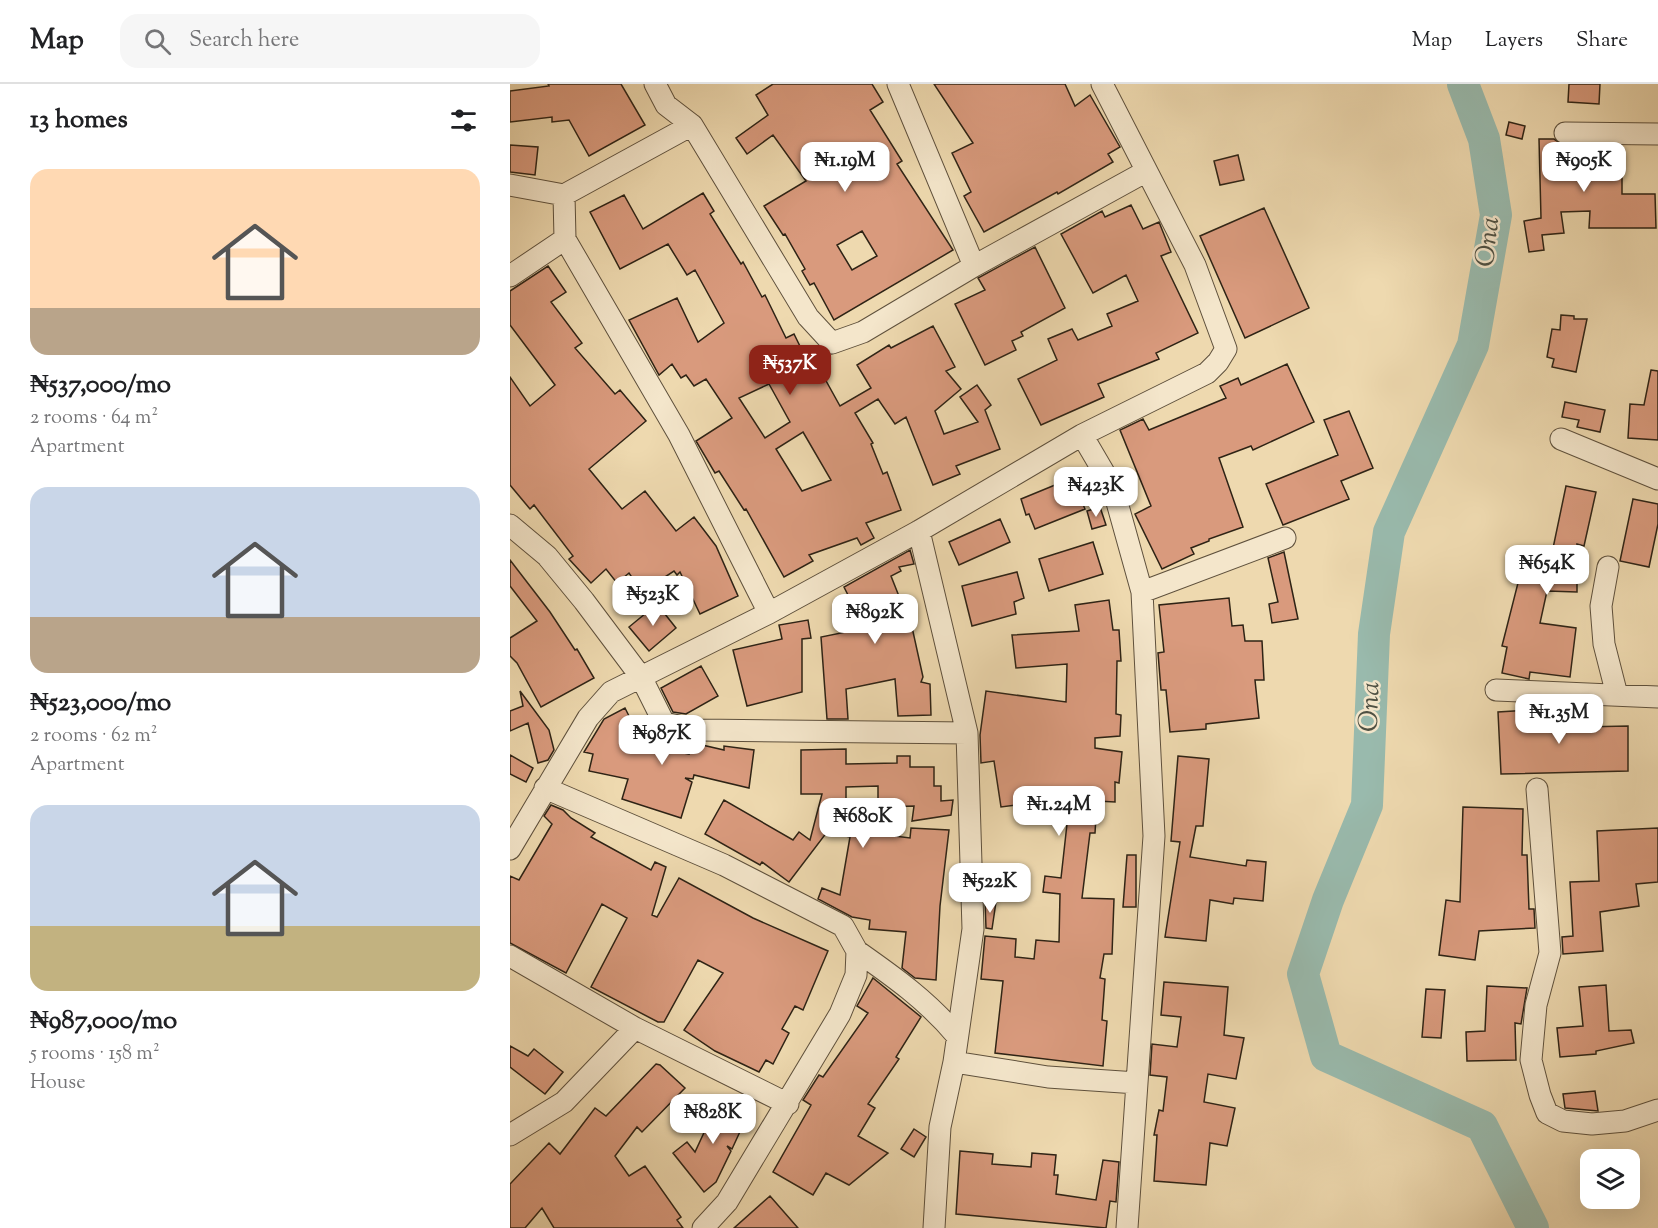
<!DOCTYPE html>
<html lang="en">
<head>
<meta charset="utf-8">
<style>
	:root { --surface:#fff; --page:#f6f6f6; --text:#202124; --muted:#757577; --line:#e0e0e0; --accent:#8f2418 }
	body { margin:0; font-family:"Sorts Mill Goudy",serif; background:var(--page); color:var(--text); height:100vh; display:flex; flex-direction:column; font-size:22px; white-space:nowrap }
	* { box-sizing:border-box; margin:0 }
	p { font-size:20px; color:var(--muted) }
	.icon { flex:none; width:33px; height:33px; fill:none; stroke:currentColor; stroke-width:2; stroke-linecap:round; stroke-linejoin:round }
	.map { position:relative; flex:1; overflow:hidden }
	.side { display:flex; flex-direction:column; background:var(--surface); width:510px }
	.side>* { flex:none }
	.fabs { position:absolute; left:1070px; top:1065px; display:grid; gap:12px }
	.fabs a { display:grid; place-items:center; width:60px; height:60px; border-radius:12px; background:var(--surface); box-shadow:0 6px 24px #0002; font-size:30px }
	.price { position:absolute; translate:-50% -51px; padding:0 14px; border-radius:12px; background:#fff; color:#222; font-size:20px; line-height:39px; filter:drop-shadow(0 2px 3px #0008) }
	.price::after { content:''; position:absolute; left:50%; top:36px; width:18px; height:14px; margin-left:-9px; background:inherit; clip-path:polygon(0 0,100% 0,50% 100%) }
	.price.selected { background:var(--accent); color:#fff }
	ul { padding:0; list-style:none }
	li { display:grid; align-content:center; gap:12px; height:318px; padding:0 30px }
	li span { display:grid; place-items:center; height:186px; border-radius:18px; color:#555 }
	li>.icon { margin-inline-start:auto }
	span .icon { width:108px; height:108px; fill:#fffc; stroke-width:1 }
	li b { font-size:26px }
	h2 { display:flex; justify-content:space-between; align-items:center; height:72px; padding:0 30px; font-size:26px }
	header { display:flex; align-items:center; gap:36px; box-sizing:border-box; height:84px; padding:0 30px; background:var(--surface); border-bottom:2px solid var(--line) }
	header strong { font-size:28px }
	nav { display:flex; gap:33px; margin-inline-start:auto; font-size:21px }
	.search { width:420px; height:54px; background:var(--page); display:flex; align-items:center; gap:15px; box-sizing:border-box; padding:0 21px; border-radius:18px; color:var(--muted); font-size:22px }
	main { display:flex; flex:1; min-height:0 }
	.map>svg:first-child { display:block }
</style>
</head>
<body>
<header>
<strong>Map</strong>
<div class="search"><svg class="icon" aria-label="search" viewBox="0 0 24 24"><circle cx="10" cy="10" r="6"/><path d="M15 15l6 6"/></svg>Search here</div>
<nav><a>Map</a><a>Layers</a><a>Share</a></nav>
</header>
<main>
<section class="side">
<h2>13 homes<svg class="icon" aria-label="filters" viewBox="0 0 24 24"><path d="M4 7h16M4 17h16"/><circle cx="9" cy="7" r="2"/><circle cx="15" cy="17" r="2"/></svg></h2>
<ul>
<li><span style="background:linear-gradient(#ffd9b3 75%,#b9a48a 0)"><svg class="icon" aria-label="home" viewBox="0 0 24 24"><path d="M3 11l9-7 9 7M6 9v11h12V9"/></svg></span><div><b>₦537,000/mo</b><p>2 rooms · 64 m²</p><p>Apartment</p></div></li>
<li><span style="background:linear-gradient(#c9d6e8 70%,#b9a48a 0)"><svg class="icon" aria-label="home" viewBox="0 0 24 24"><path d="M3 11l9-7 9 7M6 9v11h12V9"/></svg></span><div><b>₦523,000/mo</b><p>2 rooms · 62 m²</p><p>Apartment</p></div></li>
<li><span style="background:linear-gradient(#c9d6e8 65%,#c2b280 0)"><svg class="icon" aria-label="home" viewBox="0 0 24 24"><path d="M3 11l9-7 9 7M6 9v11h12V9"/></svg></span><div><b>₦987,000/mo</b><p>5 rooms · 158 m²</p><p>House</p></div></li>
</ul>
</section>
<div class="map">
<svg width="1148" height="1144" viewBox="0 0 1148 1144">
	<rect width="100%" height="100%" fill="#eed9af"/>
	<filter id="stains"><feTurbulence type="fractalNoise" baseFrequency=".00333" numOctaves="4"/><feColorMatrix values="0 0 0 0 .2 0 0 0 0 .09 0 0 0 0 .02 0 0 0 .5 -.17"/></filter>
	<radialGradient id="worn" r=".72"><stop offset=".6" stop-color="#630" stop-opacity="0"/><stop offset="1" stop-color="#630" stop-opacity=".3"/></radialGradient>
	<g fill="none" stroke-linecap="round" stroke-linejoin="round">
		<path stroke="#99baad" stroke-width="32" d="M953,0l21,55 12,76 -23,130 -84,187 -15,102 -7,171 -39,95 -25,74 23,82 156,70 51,102"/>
	</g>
	<path fill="#d99a7d" stroke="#2e2315" stroke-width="1.5" fill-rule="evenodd" d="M38,0h73l24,41 -56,31 -20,-36 -17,2v-5l-42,5v-31l39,-5z
		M263,0h99l11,18 -13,8 32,51 -5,3 56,86 -119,70 -20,-37 -4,2 -8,-14 3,-2 -20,-35 -2,1 -19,-29 42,-25 -33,-46 -26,19 -11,-16 32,-23 -12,-20zM352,147l15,25 -25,14 -15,-25z
		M424,0h131l10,22 15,-11 30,52 -12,7 5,8 -55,32 -1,-2 -73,40 -20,-36 7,-4 -19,-39 21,-10z
		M1059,0h31l-1,20 -31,-2z
		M999,38l16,4 -3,13 -16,-4z
		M1029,55h15l11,7h26l-1,14h32v34h33l1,34h-67l1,-17 -29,1 3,21 -22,2 2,15 -15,2 -5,-31 17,-3z
		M0,61l28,2 -3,28 -25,-3z
		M728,71l6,25 -24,5 -6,-24z
		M193,109l11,18 -4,3 31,50 2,-2 19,35 3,-2 21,43 8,-4 24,49 7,-4 15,27 31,-18 -14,-23 32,-20 2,3 42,-22 22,41 -9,4 15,18 -26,22 9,23 34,-12 -18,-25 17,-12 14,20 -6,5 15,39 -44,17 4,8 -27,11 -27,-68 -11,7 -17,-25 -23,14 18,30 -2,1 12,30 4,-2 14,38 -35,13 8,15 -13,7 -4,-7 -48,17 4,6 -29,16 -38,-68 -2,1 -25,-39 -4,2 -19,-32 36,-23 -26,-39 -12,7 -8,-11 -5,3 -9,-14 -13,11 -30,-55 48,-22 21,44 26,-19 -29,-53 -8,5 -19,-31 -48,25 -30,-57 34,-17 19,34zM259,300l21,38 -25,16 -26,-40zM293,348l28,48 -29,11 -26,-42z
		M621,121l12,24 16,-7 12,30 -10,4 37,77 -42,20 3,6 -61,25 6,13 -63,28 -23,-46 39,-19 -9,-21 24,-10 6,11 34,-14 -5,-12 31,-13 -12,-26 -33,18 -32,-59 41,-23 3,6z
		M754,124l45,100 -64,30 -45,-102z
		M525,163l30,61 -44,24 2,4 -11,5 4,9 -31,15 -30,-61 30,-14 -7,-12z
		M38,182l18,26 -15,10 31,41 -7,5 40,46 5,-4 26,31 -57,48 33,40 23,-18 31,40 18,-14 22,29 22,50 -38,18 -20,-42 -3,3 -3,-4 -32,21 -13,-19 -12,10 -11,-14 -15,14 -22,-24 4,-3 -39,-51 -4,4 -20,-24v-108l20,29 25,-21 -45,-60v-34z
		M1051,231l13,1v3h13l-11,53 -24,-5 2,-8 -7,-2 5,-28 8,1z
		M777,280l27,58 -61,28 -2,-4 -32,12 24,69 -34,12v2l-18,7 3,6 -32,15 -27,-55 16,-8 -31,-76 23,-11 6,11 77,-32 -6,-12 18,-8 3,7z
		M1141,286l7,1v69l-30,-2 2,-34 14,1z
		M1055,318l40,8 -5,22 -23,-5 2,-7 -17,-3z
		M839,327l24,57 -32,13 8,18 -66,26 -17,-41 72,-29 -14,-35z
		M562,394l13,31 -50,20 -6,-15 -3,1 -5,-16z
		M1056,402l30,6 -12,54 -7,-2v48l-30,-1 -7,32 36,5 -6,49 -40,-5 -1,7 -27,-6 5,-26 -5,-1 16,-63v-30h34z
		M1123,415l25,5v20l-9,43 -29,-6z
		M590,423l6,18 -14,4 -5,-18z
		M490,435l10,23 -51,23 -10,-23z
		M583,458l10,32 -54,17 -10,-32z
		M400,466l4,14 -15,3 2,4 -10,5 17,43 2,-1 13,59 -2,5 9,2 1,31 -33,1 -3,-37 -49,10 2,30h-21l-6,-82 25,-5 -10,-28 14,-5 -6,-12z
		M774,468l14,67 -26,4 -3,-19 9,-2 -10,-44z
		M0,476l40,52 25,38 2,-1 17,29 -53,29 -24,-44 -7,-7v-18l27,-17 -27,-35z
		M507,488l7,26 -10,4 2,12 -44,12 -10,-40z
		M719,514l3,28 11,-1 2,16h17l2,39h-9l4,38 -53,6v5l-36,3 -4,-42h-5l-3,-37 6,-1 -5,-47z
		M599,516l4,30h6l2,31h-4l-1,53 5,1 -1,21 -25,2v10l27,4 -3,31 -4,-1v20l-18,-1 -2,32h-5l-8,65 32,1 -2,55h-8l-4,24 5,1 -3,41 5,1 -4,45 -108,-13 8,-72 -22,-2 4,-43 31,3 -1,18 19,2 2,-19 23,2 1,-48 -17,-2 2,-16 16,2 7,-63 -1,-17 -66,9 -7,-46 -13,2 -1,-28 6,-44 80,11 1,-38 -51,4 -4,-33 67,-4 -4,-26z
		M147,520l19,24 -27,23 -20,-24z
		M298,536l3,18 -9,1v53l-55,14 -14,-56 49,-11 -3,-14z
		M191,582l17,30 -32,18 -13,-2 -12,-24z
		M10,607l29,39 5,20 -6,10 -10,3 -10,-40 -18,8v-20l13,-5z
		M115,624l16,32 -7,3 55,11v-12l35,8v-4l30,4 -5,38 -55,-13 -1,4 -8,-1 7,4 -11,36 -59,-19 6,-20 -39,-8 4,-17 -9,-2 20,-33z
		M1022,626v5l49,1v11l47,-1v45l-127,3 -3,-62z
		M336,665v15l51,-1v-7h13v11h24v19h7v15l12,-1 -2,15 -39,6 2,-15 -36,1v-21l-32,1v25l28,7 -3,14 39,5 1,-10 38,2 -9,76 -4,74 -21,-2 -13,-10 4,-36 -37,-3 1,-9 -18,-3 -34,-18 4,-11 18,7 10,-58 -23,-5 -38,50 -27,-20 -2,3 -55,-31 19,-34 69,40 6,-8 11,8 12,-46h-21v-44z
		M0,671l23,13 -7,14 -16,-8z
		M668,672l31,3 -6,67h-7l-6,31 56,9 1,-6 19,2 -3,39 -29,-3 -1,6 -23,-4 -4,41 -41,-4 15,-95 -9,-1z
		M41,721l12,5 8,8 24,15 -4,4 60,33 4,-8 11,5 -14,48 5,2 22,-39 74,40 75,33 -25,59 -8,-4 -13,23 7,4 -16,31 -7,-4 -7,12 -44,-21 -31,-21 39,-57 -25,-13 -34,62h-6l-67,-35 36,-69 -25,-14 -36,69 -56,-30v-67l9,4 33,-56 -8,-8z
		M953,723l60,2 -1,46h5l2,54h5l1,19 -56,3 -4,29 -36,-5 7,-55 14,2z
		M1148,744v54l-22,2 3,22 -39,6 3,39 -40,3 -1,-17 11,-1 -3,-54 29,-1 -2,-50z
		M617,771h9v52h-13z
		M475,817l11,1 -4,27 -6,-1z
		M363,894l48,39 -25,40 3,2 -31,45 7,4 -17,28 30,17 -39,32 -23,-12 -13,22 -40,-23 38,-67 -8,-5 16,-25 4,2 45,-64 -11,-7z
		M654,898l64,5 -4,48 20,3 -8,41 -28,-5 -4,28 31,6 -8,38 -17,-3 -4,42 -52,-4 3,-46h-3l5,-25 4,1 4,-34 -17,-2 2,-31 25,3 4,-30 -20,-2z
		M1096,901l3,46 22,-1 3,13 -38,8v3l-36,3 -3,-29 26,-2 -4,-39z
		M977,902l40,2 -6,36 -6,-1 1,37 -49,1 -1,-29 19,-1z
		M916,905l19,1 -4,48 -19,-1z
		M0,962l18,10 6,-7 29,23 -18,22 -35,-27z
		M146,980l4,1 25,23 -43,44 -5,-5 -22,29 14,20 16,-10 36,51 -4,3 6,8h-129l-12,-20 -17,20h-15v-44l39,-41 11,11 35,-46 11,8z
		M1085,1007l3,20 -33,-3 -2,-14z
		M210,1014l29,14 -17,37 -5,-3 4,5 -15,31 -12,10 -31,-39 14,-11 8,10z
		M404,1045l12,8 -12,20 -13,-8z
		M450,1067l33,3 -1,10 39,3 1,-14 24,2 -2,20h4l-2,19 40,6 7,-40 16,2 -3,40 -6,-1 -4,27 -150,-14z
		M260,1112l28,32h-64z"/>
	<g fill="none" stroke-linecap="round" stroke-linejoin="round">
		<g stroke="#5e503c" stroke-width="23">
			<path id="minor" d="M145,0l11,21 26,20 116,192 24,26 31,-11 111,-66 171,-94
				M388,0l76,182
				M1055,49l93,1
				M0,101l54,10 128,-70
				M54,111l1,44 114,196 90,178
				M0,192l55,-37
				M572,351l31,53 29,104 12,244 -27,392
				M1051,355l97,40
				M0,441l37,31 37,45 57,76 23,46 34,7 269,3
				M409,447l48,202 6,196 -19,133 -14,65 -6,101
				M1098,483l-7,39 3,38 13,51
				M632,508l143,-54
				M986,606l162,7
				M35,704l179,77 119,61 14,25 -1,24 -16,39 -113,188 -24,26
				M1027,705l13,164 -14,52 -5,55 9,35 7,18 16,8 29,3 33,-3 33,-11
				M0,765l78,-131 23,-26 158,-79 150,-82 163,-96 125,-62 11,-11 8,-13 -31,-84 -93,-181
				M347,867c37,26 71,50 100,85
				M0,872l125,72 153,76
				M444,978l94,15 89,6
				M0,1051l54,-33 71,-74"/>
		</g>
		<use href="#minor" stroke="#f4e6cb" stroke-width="21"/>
	</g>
	<g text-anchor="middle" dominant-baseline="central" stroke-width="5" stroke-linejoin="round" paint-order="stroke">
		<g font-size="27" font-style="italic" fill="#4e5043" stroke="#f4e6cb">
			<text transform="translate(979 158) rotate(-83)">Ona</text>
			<text transform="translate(861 623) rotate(-88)">Ona</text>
		</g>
	</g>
	<rect width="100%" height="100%" filter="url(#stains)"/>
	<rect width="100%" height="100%" fill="url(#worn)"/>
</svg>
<div class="fabs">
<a><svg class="icon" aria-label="layers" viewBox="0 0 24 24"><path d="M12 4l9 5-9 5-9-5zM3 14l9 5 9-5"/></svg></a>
</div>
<b class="price" style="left:335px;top:109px">₦1.19M</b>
<b class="price" style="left:1074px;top:109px">₦905K</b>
<b class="price selected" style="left:280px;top:312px">₦537K</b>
<b class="price" style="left:586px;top:434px">₦423K</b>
<b class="price" style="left:1037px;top:512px">₦654K</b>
<b class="price" style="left:143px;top:543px">₦523K</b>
<b class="price" style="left:365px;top:561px">₦892K</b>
<b class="price" style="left:1049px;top:661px">₦1.35M</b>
<b class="price" style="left:152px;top:682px">₦987K</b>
<b class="price" style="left:549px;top:753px">₦1.24M</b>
<b class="price" style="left:353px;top:765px">₦680K</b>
<b class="price" style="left:480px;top:830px">₦522K</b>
<b class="price" style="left:203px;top:1061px">₦828K</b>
</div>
</main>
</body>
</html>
